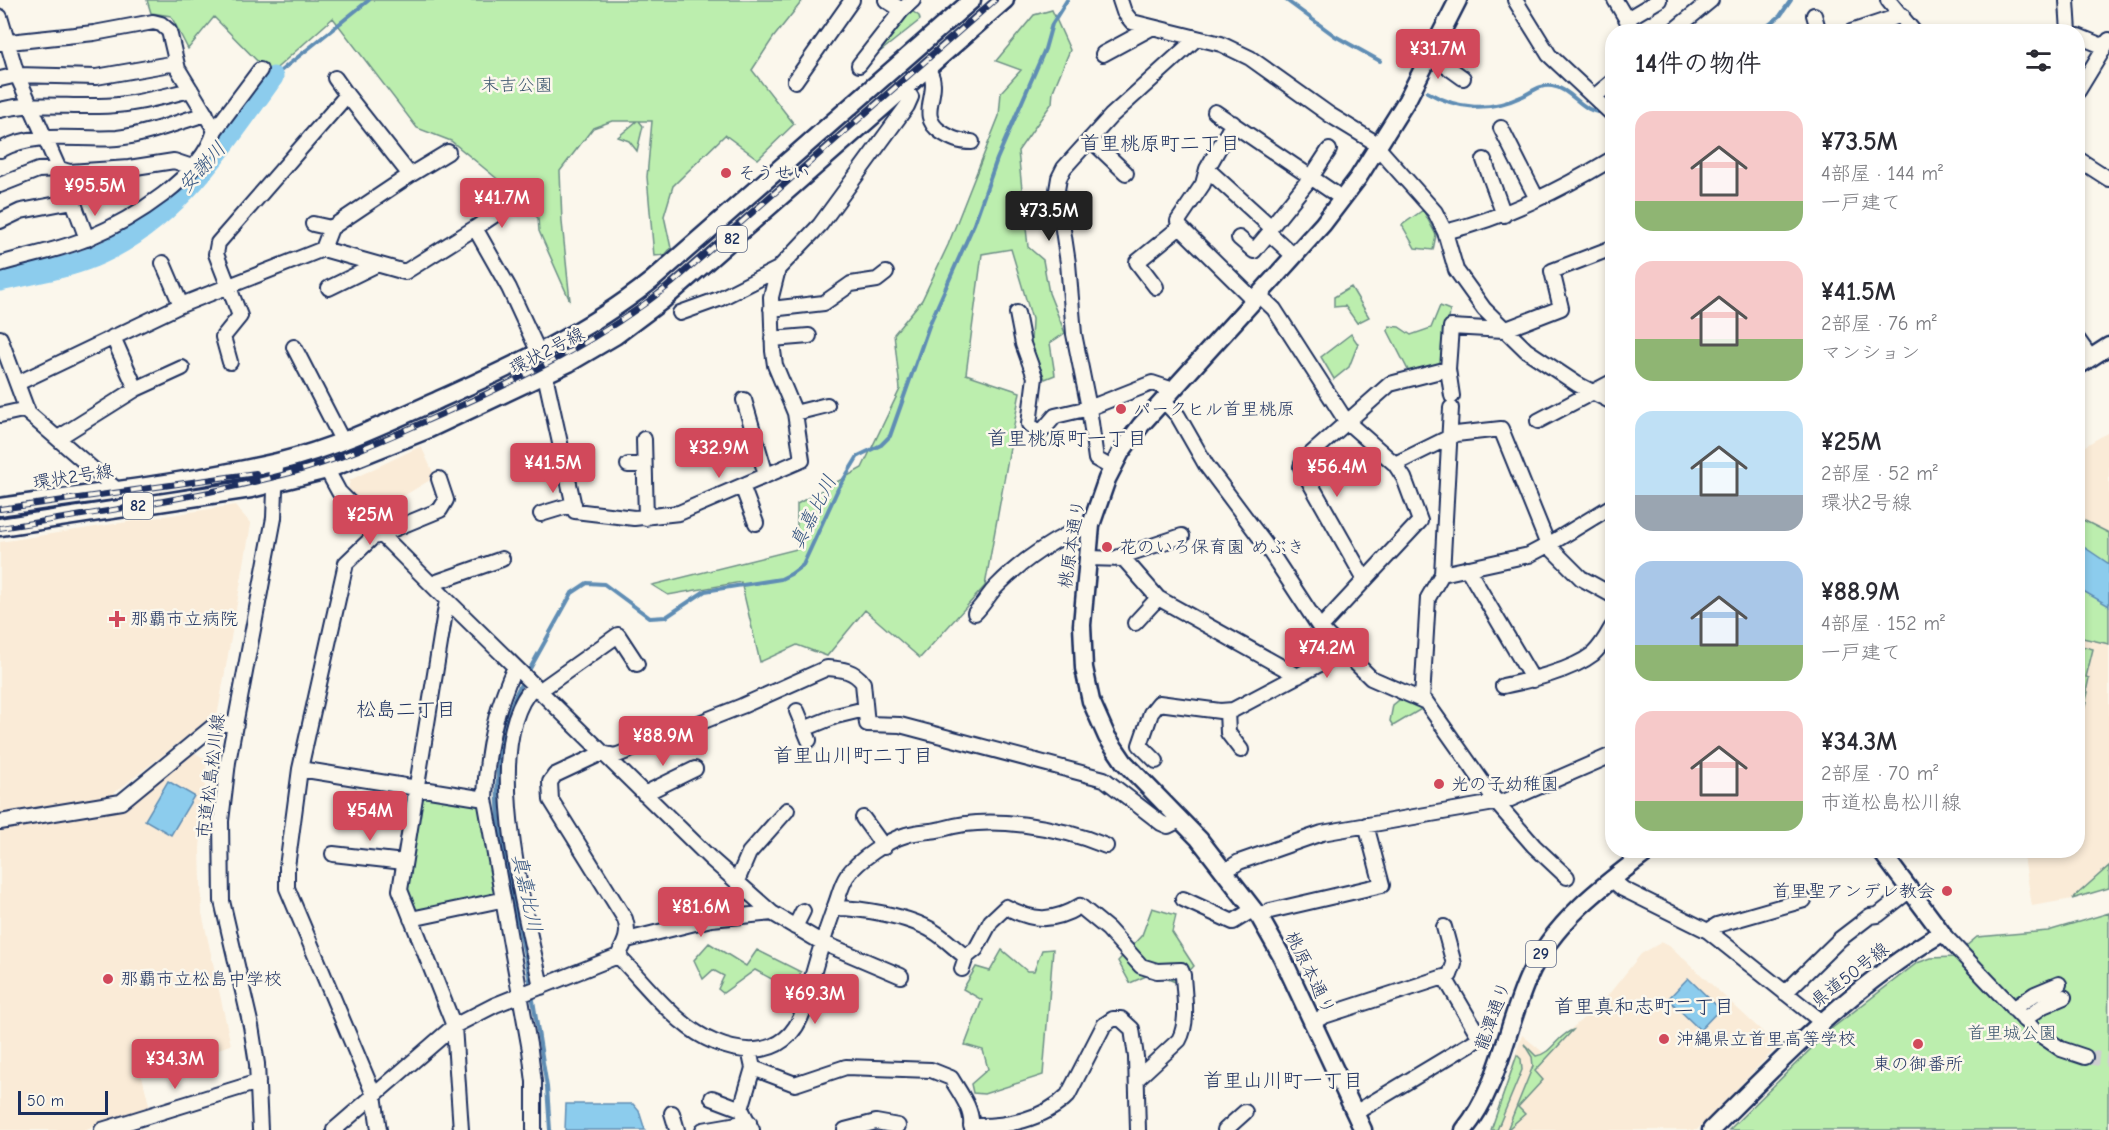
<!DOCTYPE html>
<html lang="ja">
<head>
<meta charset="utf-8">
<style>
	:root { --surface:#fff; --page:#f2f2f3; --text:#2b2b33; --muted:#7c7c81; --accent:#d1495b }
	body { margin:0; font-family:"Comic Neue","Klee One",sans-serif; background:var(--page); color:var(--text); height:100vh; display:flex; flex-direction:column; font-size:22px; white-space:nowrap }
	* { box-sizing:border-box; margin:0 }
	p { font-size:20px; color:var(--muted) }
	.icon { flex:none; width:33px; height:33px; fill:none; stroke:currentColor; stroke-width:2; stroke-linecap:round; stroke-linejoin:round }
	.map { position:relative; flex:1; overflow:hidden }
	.drawer { position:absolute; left:1605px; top:24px; width:480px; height:834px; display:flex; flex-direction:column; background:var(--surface); border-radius:24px; box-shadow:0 3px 9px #0003 }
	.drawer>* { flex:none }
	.scale { position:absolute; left:18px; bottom:15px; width:90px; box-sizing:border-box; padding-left:6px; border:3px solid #1b2f5e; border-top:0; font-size:16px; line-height:21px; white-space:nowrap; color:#1b2f5e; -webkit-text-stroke:4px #fbf7ec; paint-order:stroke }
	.price { position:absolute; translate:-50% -51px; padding:0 14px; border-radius:6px; background:var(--accent); color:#fff; font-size:20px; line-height:39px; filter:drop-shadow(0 2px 3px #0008) }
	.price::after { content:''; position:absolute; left:50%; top:36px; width:18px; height:14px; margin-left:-9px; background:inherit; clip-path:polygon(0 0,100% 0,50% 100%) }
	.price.selected { background:#222; color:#fff }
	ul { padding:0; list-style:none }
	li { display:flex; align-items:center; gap:18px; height:150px; padding:0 30px }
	li span { display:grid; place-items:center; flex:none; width:168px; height:120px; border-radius:18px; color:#555 }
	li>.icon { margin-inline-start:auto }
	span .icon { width:72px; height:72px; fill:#fffc; stroke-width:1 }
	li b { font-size:26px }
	h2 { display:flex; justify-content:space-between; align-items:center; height:72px; padding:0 30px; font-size:26px }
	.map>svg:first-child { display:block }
</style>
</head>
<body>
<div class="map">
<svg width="2109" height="1130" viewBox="0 0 2109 1130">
	<rect width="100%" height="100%" fill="#fbf7ec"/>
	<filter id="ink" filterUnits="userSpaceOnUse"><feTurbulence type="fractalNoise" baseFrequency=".0167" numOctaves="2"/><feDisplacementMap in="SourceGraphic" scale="12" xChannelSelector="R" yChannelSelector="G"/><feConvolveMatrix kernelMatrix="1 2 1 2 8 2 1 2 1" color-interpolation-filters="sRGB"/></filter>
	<g filter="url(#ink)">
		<path fill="#faebd7" d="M2109,432v101l-29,-14 3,-34 -5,-35z
			M421,446l14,31 -63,38 -24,-25 2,-10z
			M235,505l16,19 -33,188 -109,85 -109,19v-274z
			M2078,635l31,5v226l-37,33 -40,7 -9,-55 55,-1z
			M192,751l15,9 -7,89 2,64 29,132 -90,27 9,37 -66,21h-84v-301l123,-21z
			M1662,942l8,4 108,100 -81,84h-206l31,-95 22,18 61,-54 36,-45z"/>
		<path fill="#bceeae" stroke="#6c8e86" stroke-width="1.5" d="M147,0h656l-30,38 -21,32 42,54 -36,35 -33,-24 -52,51 -9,30 7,32 -6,7 -11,1 -7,-79 5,-56h-13l4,5 -6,25 -8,-10 -11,-4 19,-16h-25l-19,7 -33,43 2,51 8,79 -31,-70 -1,-13 -43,-41 -44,-36 -34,-13 -84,-110 -63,56 -56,-57 -26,32 -17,-33 -20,-3z
			M909,9l10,7 1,4 -44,35 -2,-3z
			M1052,10l18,40 -17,41 -1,12 -34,48 10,96 15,13 6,33 16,40 -15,10 5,32 -10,4 -14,-35 1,-25 -21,-70 -29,5 -16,120 54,18 -35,194 -65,72 -55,-48 -38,46 -30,-11 -37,17 -19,-80 -73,13 -16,-10 145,-36v-45l65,-36 38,-79 -6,-55 28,-34 26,-55 51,-129 2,-24 20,-22 -25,-9 38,-46z
			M1423,210l13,25 -3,15 -18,-2 -13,-23z
			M1351,287l18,30 -12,6 -12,-17 -11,1v-10z
			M1440,306l10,4 -5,52 -36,10 -21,-41 1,-5 10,1 12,8 20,-7z
			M1351,334l7,10 -9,23 -15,12 -13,-22z
			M2078,449l5,36 -2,34 28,14v111l-31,-7z
			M2078,645l15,4 -7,28 3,1 -3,14h2l-10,46z
			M1403,697l20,11 -30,18 -3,-5 3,-16z
			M422,795l55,9 3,4 15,90 -28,6 -2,-3 -51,15 -10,-25z
			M2109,866v22l-37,11z
			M1152,908l24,7 -4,17 22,34 -16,17 -25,-10 -23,10 -12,-22 24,-26z
			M2109,913l-1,217h-379l102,-101 86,-66 14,-5 22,-1 24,-20 71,-6z
			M709,943l37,23 11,-16 44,22 -9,18 -37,-20 -32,23 -5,-4 6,-13 -11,-6 -10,9 -9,-19z
			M1053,949l-10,126 -59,19 -11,-1 -2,-9 17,-15 -5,-19 -18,-5 17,-45 -19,-11 13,-22 14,4 12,-21 25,21h7l8,-21z
			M1573,1030l-38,41 8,9 -25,27 7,7 -18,16 26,-64 -1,-9 -8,-13 12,12c16,-2 22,-22 37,-26z
			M1517,1055l4,4 1,11 -25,60h-6z"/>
		<path fill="#8ccced" stroke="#5f8db4" stroke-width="1.5" d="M2078,543l31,21v42l-31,-18z
			M168,781l26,15 -23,39 -26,-15z
			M1688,978l32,31 -20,21 -32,-31z
			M566,1104h67l6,7 6,19h-80z"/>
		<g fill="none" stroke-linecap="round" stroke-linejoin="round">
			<path stroke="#5f8db4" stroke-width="4" d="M1286,0l49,36 45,25
				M1760,32l20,-16 11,-16
				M273,77l96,-77
				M1427,92c32,18 62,20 96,4 10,-5 18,-12 29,-10 21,3 30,28 52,26
				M527,674l45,-81 15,-10 17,1 46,34 16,-1 39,-26 76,-12 10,-5 12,-9 35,-76 20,-33 23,-11 9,-9 40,-113 44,-99 23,-65 48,-110 7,-25 15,-24
				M523,680c-54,98 -8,207 8,307
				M532,994l15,93 3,43"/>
			<path stroke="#8ccced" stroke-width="21" d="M0,281c31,-7 64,-12 93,-24 81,-33 131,-112 180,-180"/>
			<path stroke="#cecfd0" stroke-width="14" stroke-dasharray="14 7" stroke-linecap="butt" d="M2085,1057l24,3"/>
			<g stroke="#1b2f5e" stroke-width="18">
				<path id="minor" d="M886,0l16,10 11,-10
					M1120,0l4,12 8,10 89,22 29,14 80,57 41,25 64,72 10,20 11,38 28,39 42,41 51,34 35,18
					M1515,0l34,55 63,59
					M1615,0l19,32
					M1888,0l26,32
					M2067,1l2,31
					M1814,15l5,17
					M0,17l17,58 79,2 80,-14
					M1627,19l32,-19
					M1672,32l39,-32
					M1851,32l51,-17
					M2078,36l27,11
					M0,43l94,-10 59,-11 8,2 8,7 9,38 37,61c-13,47 -84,90 -127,108 -27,12 -59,17 -88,26
					M1103,54l48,-26
					M1431,55l32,23
					M859,65l43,-55
					M927,69c18,20 -13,45 14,63 11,7 18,10 31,10
					M335,78l12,17
					M0,79l17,-4 56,126 -52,10 -21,10
					M795,81l57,-81
					M2078,91l31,-51
					M1594,97l18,-15
					M0,110c32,-8 65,-3 98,-4 32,0 62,-9 93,-16
					M1215,112l128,87
					M1501,128l36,71
					M215,130l45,-60
					M1090,139l36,34
					M0,150c37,-20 78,-9 117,-12 29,-3 61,-16 89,-24
					M2078,159l31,20
					M1484,160l20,55
					M1207,169l26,-46
					M410,175l38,-23
					M0,185l38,-15 22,-1 9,3 60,-4 45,-7 18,6
					M73,201l14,38
					M313,224l18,4
					M1180,227l-2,-6 25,-37 4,-15 64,58 -2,6 25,23
					M1271,227l41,-51 17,-26
					M475,228l36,-24
					M1445,232c61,-15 113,-41 167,-73
					M1239,238l15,13 15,-18
					M163,263l18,42
					M1156,287l-19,-25 43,-35 74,73
					M329,288l47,-23
					M1259,295l15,14 72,112 49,43 9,14 16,43 -100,107
					M771,309l53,-6 27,-19 26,-4 9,-7
					M680,313l39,-14 59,-30 42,-44 87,-119 4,-9 -6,-8
					M1017,313l6,31 12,33 -6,47 7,6h7l12,-14 34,-8 7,51 16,9
					M0,338l28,75 89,77
					M772,339l37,-3
					M2078,340l12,17
					M294,347l49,95
					M230,362l-7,-25 17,-21 -24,-62 2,-11 129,-148 63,80 -79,53 -8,21
					M545,375l30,136 59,7 45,-5 123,-53 -7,-47 -20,-48 -2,-14 -2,-54 7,-28
					M18,383l163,-78 142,-56 82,23 70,-44 34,60 30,65
					M136,389l46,-21
					M1173,390l-21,-7 -63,25 -15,-74 -6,-71 -11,-73 2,-12 5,-10 47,-52 86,-78
					M1452,396l-4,-27 3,-42 53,3 57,-22 -9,-37 60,-23
					M744,400l22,75
					M1163,400l15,16 28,49 59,79 55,84 51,50 55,24 74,105 34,39 33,31
					M795,413l32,-8
					M0,415l27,-6
					M1538,421l74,-39
					M58,438l78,-49 -23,-52
					M644,439l2,79
					M1395,464l61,-30 45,-5 47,116 64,-39
					M628,465h16
					M327,470l12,22 108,108 263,258 62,55 49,29 80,34
					M742,486l14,37
					M541,514l33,-10
					M1119,557l63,-21
					M1087,558l37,1 34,39 140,78
					M1467,568l66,112
					M1442,574l87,-19 19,-10 33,33 31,17
					M1365,580l-64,-113 2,-6 87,-77 58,-15
					M431,584l71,-25
					M447,600l-47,290 54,136 7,104
					M975,613c8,-8 15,-20 21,-26 24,-25 62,-52 95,-62
					M1135,623l23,-25
					M534,686c-56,57 -7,230 7,301
					M1503,686c27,-6 68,-15 90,-32 8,-7 14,-18 19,-27
					M539,691l79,-56 19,29
					M1422,699l6,-101 14,-24 9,-166
					M797,711l12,29
					M1227,711l1,22 13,17
					M804,729l32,-13 29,-7
					M1156,761l-16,-16 11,-32 8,-10 61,8 13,-1 102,-54 11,-2
					M300,769l185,30 45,251 4,32v48
					M644,794l51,-25
					M485,799c1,-47 10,-90 30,-132
					M863,818l21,29
					M0,822l121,-20 95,-78h20
					M333,854l71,8
					M1225,871l14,-9 83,-29 184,-32 106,-46
					M1611,879l12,10 85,42 114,91
					M737,881l12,-28 38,-43
					M1183,899l50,23 21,-13
					M835,908c27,0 74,8 98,23 12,7 22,18 33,26
					M1260,918l10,-7 112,-26 -16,-60
					M411,919l90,-19
					M795,927l8,-16
					M1708,931l9,-6 87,-25
					M1942,933l94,99 25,17 24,8
					M627,940l84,-21 61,-6
					M618,956c21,21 40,46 63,65 40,35 107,48 124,-16 8,-34 18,-66 30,-99 4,-10 6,-21 12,-30 11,-16 41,-36 59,-41 12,-4 24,-3 36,-6 47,-15 119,-2 164,17
					M962,969l4,-12 10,-8 15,-28 15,-14c27,14 46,16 74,-1l28,23 33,37 16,5 24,-1 2,5c1,20 6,47 -4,65l-42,39
					M1785,993l55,-54 30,-23 8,-1 32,-25
					M2013,1009l22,-15 24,-10
					M2024,1020l19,-14 21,-9
					M1312,1023l12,-7 126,-41 4,-11 -10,-37
					M751,1059l2,9 -12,41 11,21
					M753,1068l42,16 51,-17 85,3 20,8c8,14 22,31 20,48 34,1 73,-6 97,-31l36,-70 9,-6h8l11,10 4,28 2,73
					M712,1098l29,11
					M672,1113l5,17
					M1355,1113l125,-75 -35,-60
					M102,1130l156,-48
					M260,1130l-3,-66 -6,-38 -29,-125 -1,-80 7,-59 46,-244 2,-56
					M334,1130l120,-104 41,-21 123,-49c7,-13 12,-22 7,-37l-74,-119 -1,-18 5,-7 47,-22 13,3 127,-50 85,-38c14,1 27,2 36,15l4,41 33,1 204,54 57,44 7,3 12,-6
					M379,1130l-5,-35 -87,-207v-21l13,-98 46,-206 26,-25 68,-28 6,-10 -7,-21
					M703,1130l46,-8
					M845,1130l31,-8 22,4
					M1225,1130l20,-18"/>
			</g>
			<g stroke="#1b2f5e" stroke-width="21">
				<path id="major" d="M2078,366l31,-20
					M0,507c92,-14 186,-24 277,-45 57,-14 108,-38 161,-62 75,-34 148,-67 213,-119l321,-281
					M0,527l251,-38 76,-19 100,-40 142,-67 46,-27 48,-36 342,-300
					M1363,1130l-81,-173 -22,-39 -61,-79 -75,-77 -17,-25 -16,-36 -7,-33 -2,-43 9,-100 16,-46 14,-27 20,-27 182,-201 35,-46 49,-78 51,-100
					M1464,1130c35,-43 42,-102 64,-152 24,-55 75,-93 122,-128
					M1711,1130c72,-72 142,-145 231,-197l-62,-83"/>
			</g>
			<use href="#minor" stroke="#fbf7ec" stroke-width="14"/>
			<use href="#major" stroke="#fbf7ec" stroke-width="16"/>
			<g stroke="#1b2f5e" stroke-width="6">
				<path id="rail" d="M0,509l256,-36
					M0,528c97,-15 195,-30 290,-55 53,-14 102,-37 152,-59 83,-37 157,-73 229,-130l324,-284"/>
			</g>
			<use href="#rail" stroke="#fbf7ec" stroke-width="4" stroke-dasharray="11" stroke-linecap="butt"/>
		</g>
	</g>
	<g fill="#d1495b" stroke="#fbf7ec" stroke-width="2">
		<circle cx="726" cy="173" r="6"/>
		<circle cx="1121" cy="409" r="6"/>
		<circle cx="1107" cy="547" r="6"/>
		<path d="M114 610h6v6h6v6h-6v6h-6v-6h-6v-6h6z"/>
		<circle cx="1439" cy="784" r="6"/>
		<circle cx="1947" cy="891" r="6"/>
		<circle cx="108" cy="979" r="6"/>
		<circle cx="1664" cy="1039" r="6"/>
		<circle cx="1918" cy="1044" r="6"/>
	</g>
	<g text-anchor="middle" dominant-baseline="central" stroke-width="5" stroke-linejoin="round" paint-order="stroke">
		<g fill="#fbf7ec" stroke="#5e6b89" stroke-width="1.5">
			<rect x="717" y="226" width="30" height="26" rx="4.5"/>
			<rect x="123" y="493" width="30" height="26" rx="4.5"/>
			<rect x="1526" y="941" width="30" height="26" rx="4.5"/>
		</g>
		<g font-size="16" font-weight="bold" fill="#1b2f5e">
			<text x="732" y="239">82</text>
			<text x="138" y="506">82</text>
			<text x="1541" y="954">29</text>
		</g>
		<g font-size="18" fill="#3b556e" stroke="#fbf7ec">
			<text x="517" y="85">末吉公園</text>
			<text x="2012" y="1033">首里城公園</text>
		</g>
		<g font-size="18" fill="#1b2f5e" stroke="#fbf7ec" text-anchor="start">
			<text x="738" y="173">そうせい</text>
			<text x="1133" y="409">パークヒル首里桃原</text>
			<text x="1119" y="547">花のいろ保育園 めぶき</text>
			<text x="130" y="619">那覇市立病院</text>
			<text x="1451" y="784">光の子幼稚園</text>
			<text x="1935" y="891" text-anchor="end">首里聖アンデレ教会</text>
			<text x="120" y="979">那覇市立松島中学校</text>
			<text x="1676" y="1039">沖縄県立首里高等学校</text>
			<text x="1918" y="1064" text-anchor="middle">東の御番所</text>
		</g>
		<g font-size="18" fill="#1b2f5e" stroke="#fbf7ec">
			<text transform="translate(547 351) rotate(-27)">環状2号線</text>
			<text transform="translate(73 477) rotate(-9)">環状2号線</text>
			<text transform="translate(1072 544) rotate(-81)">桃原本通り</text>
			<text transform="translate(211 776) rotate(-83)">市道松島松川線</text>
			<text transform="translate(1310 973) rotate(64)">桃原本通り</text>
			<text transform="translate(1850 975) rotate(-38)">県道50号線</text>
			<text transform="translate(1493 1016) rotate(-70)">龍潭通り</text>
		</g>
		<g font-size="20" fill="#1b2f5e" stroke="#fbf7ec">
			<text x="1160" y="143">首里桃原町二丁目</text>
			<text x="1067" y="438">首里桃原町一丁目</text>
			<text x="406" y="709">松島二丁目</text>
			<text x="853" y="755">首里山川町二丁目</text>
			<text x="1644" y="1006">首里真和志町二丁目</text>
			<text x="1283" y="1080">首里山川町一丁目</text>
		</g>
		<g font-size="20" font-style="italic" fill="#375682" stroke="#fbf7ec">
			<text transform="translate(202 167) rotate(-48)">安謝川</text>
			<text transform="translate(813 512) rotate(-63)">真嘉比川</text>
			<text transform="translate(527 893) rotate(78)">真嘉比川</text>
		</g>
	</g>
</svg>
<div class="scale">50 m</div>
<b class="price" style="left:1438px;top:80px">¥31.7M</b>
<b class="price" style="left:95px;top:217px">¥95.5M</b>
<b class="price" style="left:502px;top:229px">¥41.7M</b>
<b class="price selected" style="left:1049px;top:242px">¥73.5M</b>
<b class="price" style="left:719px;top:479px">¥32.9M</b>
<b class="price" style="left:553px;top:494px">¥41.5M</b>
<b class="price" style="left:1337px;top:498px">¥56.4M</b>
<b class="price" style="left:370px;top:546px">¥25M</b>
<b class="price" style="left:1327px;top:679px">¥74.2M</b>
<b class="price" style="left:663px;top:767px">¥88.9M</b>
<b class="price" style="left:370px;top:842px">¥54M</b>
<b class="price" style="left:701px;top:938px">¥81.6M</b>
<b class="price" style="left:815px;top:1025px">¥69.3M</b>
<b class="price" style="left:175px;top:1090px">¥34.3M</b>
<section class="drawer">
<h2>14件の物件<svg class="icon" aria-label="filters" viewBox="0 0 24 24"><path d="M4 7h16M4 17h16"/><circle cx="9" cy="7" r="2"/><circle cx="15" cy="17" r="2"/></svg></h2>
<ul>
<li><span style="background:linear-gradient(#f6c9c9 75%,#8fb573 0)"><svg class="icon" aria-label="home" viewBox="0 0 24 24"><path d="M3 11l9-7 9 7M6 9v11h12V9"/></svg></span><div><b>¥73.5M</b><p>4部屋 · 144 m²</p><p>一戸建て</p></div></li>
<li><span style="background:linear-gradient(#f6c9c9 65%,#8fb573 0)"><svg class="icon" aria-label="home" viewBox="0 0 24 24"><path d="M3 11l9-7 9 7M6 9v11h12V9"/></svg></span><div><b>¥41.5M</b><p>2部屋 · 76 m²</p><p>マンション</p></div></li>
<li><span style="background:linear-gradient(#bfe0f5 70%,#9aa5b1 0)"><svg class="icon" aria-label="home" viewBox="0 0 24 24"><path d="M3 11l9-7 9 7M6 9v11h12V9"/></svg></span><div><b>¥25M</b><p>2部屋 · 52 m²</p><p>環状2号線</p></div></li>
<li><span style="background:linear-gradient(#a9c7e8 70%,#8fb573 0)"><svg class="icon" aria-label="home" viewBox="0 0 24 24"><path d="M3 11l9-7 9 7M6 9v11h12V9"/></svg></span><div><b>¥88.9M</b><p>4部屋 · 152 m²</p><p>一戸建て</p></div></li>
<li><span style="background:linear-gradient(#f6c9c9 75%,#8fb573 0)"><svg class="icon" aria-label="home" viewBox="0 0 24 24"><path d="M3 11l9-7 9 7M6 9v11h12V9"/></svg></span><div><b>¥34.3M</b><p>2部屋 · 70 m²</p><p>市道松島松川線</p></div></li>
</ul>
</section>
</div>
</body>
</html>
